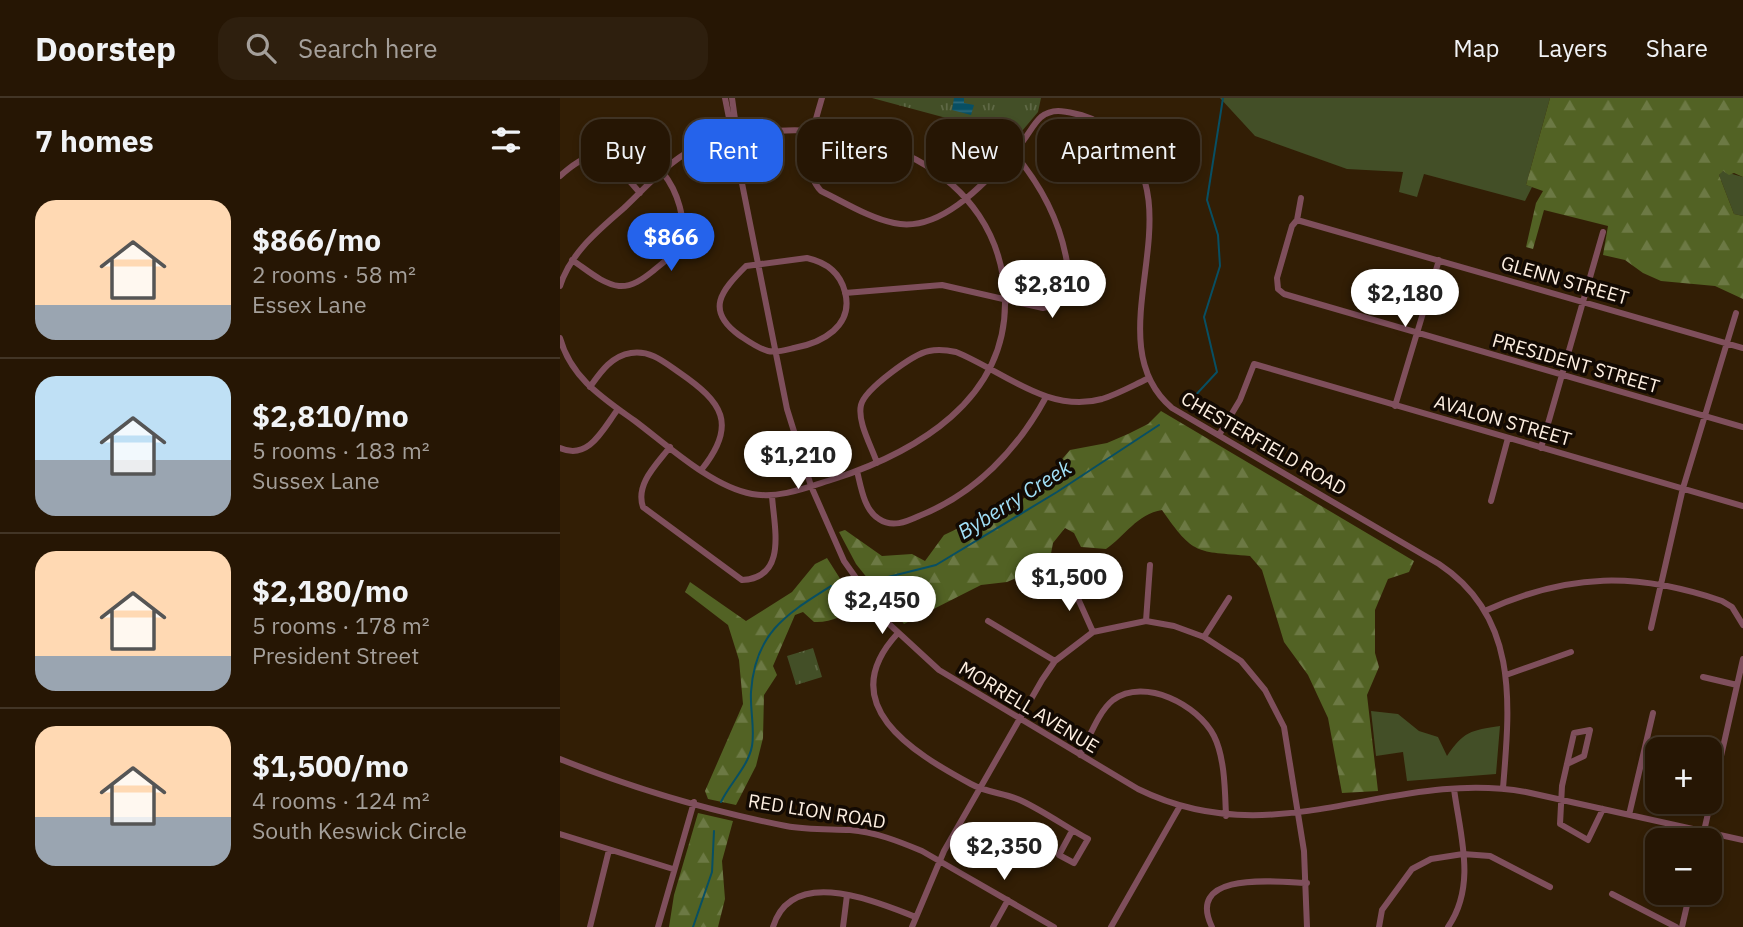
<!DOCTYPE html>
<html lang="en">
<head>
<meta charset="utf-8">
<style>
	:root { --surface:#261604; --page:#2e1f0e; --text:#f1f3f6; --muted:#a49f9a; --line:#423526; --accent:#2563eb }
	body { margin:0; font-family:"IBM Plex Sans",sans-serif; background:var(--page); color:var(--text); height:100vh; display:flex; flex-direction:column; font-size:26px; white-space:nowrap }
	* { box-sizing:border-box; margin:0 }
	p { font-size:23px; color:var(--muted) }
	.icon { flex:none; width:38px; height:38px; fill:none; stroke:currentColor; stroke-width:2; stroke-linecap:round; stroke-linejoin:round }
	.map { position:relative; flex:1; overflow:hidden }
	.drawer { display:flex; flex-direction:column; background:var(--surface); width:560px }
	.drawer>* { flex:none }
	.hud { position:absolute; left:21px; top:21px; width:665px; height:63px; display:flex; gap:14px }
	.buttons { position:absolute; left:1085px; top:639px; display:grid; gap:14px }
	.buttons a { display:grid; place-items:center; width:77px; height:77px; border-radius:14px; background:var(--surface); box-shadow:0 4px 10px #0003,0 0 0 2px var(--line); font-size:35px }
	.price { position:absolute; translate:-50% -60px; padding:0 16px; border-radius:24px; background:#fff; color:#222; font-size:23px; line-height:46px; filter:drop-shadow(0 2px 4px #0008) }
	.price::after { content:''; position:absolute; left:50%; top:42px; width:21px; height:16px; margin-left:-10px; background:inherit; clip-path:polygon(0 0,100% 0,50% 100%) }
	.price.on { background:var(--accent); color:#fff }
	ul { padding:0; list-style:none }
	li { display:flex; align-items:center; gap:21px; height:175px; padding:0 35px }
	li+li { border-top:2px solid var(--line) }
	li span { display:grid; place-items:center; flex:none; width:196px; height:140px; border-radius:21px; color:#555 }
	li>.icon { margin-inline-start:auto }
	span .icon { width:84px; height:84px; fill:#fffc; stroke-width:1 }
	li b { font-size:30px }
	h2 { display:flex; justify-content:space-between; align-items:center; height:84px; padding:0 35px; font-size:30px }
	.chip { padding:0 24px; border-radius:21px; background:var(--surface); box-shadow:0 4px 10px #0003,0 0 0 2px var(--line); font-size:24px; line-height:63px }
	.chip.on { background:var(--accent); color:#fff }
	header { display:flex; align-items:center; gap:42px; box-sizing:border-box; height:98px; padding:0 35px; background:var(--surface); border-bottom:2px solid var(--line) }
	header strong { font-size:33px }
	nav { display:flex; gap:38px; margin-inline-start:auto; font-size:24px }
	.search { width:490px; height:63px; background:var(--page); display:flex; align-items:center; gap:18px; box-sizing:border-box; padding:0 24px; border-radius:21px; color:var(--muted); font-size:26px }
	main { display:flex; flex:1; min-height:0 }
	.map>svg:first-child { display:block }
</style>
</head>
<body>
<header>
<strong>Doorstep</strong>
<div class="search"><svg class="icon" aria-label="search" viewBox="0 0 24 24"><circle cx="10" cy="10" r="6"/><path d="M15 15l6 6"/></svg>Search here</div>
<nav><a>Map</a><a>Layers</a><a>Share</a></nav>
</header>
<main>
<section class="drawer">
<h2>7 homes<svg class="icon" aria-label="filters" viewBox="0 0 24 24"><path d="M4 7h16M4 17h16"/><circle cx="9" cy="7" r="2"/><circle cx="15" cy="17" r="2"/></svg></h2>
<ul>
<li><span style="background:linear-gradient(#ffd9b3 75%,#9aa5b1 0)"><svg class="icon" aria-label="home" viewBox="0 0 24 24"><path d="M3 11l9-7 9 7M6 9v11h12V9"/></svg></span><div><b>$866/mo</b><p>2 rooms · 58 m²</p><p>Essex Lane</p></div></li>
<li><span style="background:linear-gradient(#bfe0f5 60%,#9aa5b1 0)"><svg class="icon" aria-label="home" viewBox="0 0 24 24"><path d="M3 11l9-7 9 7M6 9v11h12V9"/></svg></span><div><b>$2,810/mo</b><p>5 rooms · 183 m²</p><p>Sussex Lane</p></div></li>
<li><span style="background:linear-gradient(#ffd9b3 75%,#9aa5b1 0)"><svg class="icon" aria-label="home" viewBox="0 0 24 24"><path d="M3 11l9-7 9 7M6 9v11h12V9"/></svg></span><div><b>$2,180/mo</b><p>5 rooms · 178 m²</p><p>President Street</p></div></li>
<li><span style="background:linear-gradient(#ffd9b3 65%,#9aa5b1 0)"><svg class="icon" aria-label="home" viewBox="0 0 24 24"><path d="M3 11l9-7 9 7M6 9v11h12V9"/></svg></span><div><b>$1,500/mo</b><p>4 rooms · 124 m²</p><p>South Keswick Circle</p></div></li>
</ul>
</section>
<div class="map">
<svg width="1183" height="829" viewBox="0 0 1183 829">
	<defs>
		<pattern id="forest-firs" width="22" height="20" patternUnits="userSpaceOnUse" patternTransform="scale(1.75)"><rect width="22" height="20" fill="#526224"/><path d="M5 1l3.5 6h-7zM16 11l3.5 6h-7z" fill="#6c7944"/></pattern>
		<pattern id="park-tufts" width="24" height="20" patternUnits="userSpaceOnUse" patternTransform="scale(1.75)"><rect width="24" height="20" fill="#434f27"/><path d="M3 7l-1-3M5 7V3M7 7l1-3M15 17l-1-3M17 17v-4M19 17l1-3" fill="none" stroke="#5f6946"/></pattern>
		<pattern id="water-rules" width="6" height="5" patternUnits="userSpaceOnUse" patternTransform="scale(1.75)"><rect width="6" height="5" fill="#084f63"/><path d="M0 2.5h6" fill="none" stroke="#2d6979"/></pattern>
	</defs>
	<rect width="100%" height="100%" fill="#321e05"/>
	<path fill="#434f27" d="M660,0h330l-24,87 6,2 -7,14 -101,-27 -7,23 -18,-5 4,-20 -56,-3 -92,-33z
		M1162,73l21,6v39l-9,-2 -15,-39z
		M811,613l27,3 21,17 19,6 9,19c16,-24 24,-26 53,-30l-4,48 -89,7 -4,-29 -27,4z"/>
	<path fill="url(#forest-firs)" d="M990,0h193v79l-9,-4 -5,2 -6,-4 -4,4 15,39 9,2v83l-28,-13 -54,-5 -18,-8 -18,-13 -22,-5 5,-29 -64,-16 -11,39 -7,-2 10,-44 7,-12 -17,-6z
		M601,313l253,150 -5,11 -21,7 -13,31v43l4,14 -12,28 11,96 -36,2 -14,-75 -20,-43 -24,-33 -22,-72 -12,-14c-54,-5 -56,0 -88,-46 -25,4 -37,26 -56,39l-25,-2 -7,-14 -9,-5 -12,15 -4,21 -42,18 -26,3 -77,39 -48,-60 -17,-32 6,-2 37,26 30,-2 13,7 19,-26 19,-9h13l27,-13 31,-22 36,-41 37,-7 21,-9 20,-10z
		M267,460l33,52c-17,4 -28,13 -46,12l-11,-10 -8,3 -22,51 4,9 -13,20 -1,43 -7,28 -20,39 -28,-6 -3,-8 38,-87 -4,-44 -11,-35 -43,-33 5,-10 56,39 46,-29 23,-28z
		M138,715l35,8 -11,40 3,38 -7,28h-49l5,-32z"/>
	<path fill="url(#park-tufts)" d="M312,0h169l-3,14 -21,25z
		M253,550l9,29 -26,8 -9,-29z"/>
	<path fill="url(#water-rules)" d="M394,0h10v5l10,2 -3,10 -19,-5z"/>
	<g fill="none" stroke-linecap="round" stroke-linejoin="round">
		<path stroke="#084f63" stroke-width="2" d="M632,301l25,-27 -13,-55 16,-51 -2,-31 -11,-35 16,-102
			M316,482l60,-15 121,-73 102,-67
			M161,704c9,-19 27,-35 31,-56 3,-17 -2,-36 -1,-54 4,-59 34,-77 80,-106
			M133,829l19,-55 2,-41"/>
		<path stroke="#7f4f5c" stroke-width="6" d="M165,0l62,311 24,77 33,75 44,62 51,47 199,119c138,68 252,-21 388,3l217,48
			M172,0l9,64
			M262,0c-8,27 -23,70 -1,93 23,11 48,27 73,32 48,11 94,-44 124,-76 9,-9 14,-22 23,-30 13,-10 26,-5 40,-2 14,4 26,12 36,22 81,72 -25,203 55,271l267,156c80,53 71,139 64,224
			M0,78c41,-37 49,-18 80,17
			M741,100l-4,22 -5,6 -15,52 1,11 6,5 459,133
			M737,122l446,128
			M247,160c18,4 33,14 38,34 9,34 -23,51 -51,56 -8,2 -18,5 -26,3 -11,-3 -20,-10 -29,-16 -34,-25 -18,-44 7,-69z
			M12,162c14,9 30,24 47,26 13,1 24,-7 34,-15 9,-8 22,-16 26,-27 10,-22 -3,-55 -16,-71
			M0,188c11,-34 38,-55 64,-78 21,-20 43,-45 69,-59 16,-9 35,-11 52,-14 113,-22 257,33 260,165 2,100 -89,152 -171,179 -26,8 -54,20 -82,15 -40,-7 -85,-49 -117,-73 -32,-23 -64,-43 -75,-83
			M285,195l97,-8 101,23c9,-2 19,-4 24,-12 5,-9 3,-18 1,-27 -6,-45 -26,-83 -55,-117
			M30,289c10,-14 21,-31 41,-34 20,-3 33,9 49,20 42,29 58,51 22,96
			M835,308l44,-146
			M659,337l21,-35 14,-36 489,142
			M110,349c-13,17 -35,37 -27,60l99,73c46,-2 32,-53 30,-84
			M0,350c29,13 43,-19 58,-39
			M981,350l62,-216
			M317,365c-5,-16 -20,-41 -16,-58 4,-16 52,-51 68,-54 9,-2 18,-1 27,1 47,19 92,62 146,47 16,-5 30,-13 45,-20
			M297,373c4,16 7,39 22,48 13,9 27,3 40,-3 56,-22 99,-67 127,-119
			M931,403l17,-63
			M504 476a10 10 0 1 1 20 0a10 10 0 1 1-20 0Z
			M511,485l22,49
			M927,512c82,-37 150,-38 235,-9l10,6 11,18
			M428,523l67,40
			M586,523l4,-56
			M1091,530l32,-140 53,-175
			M338,535c-66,71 14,119 73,151 16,9 35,9 51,17 23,11 44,26 66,38l-14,24 -15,-8 13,-24
			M644,539l25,-39
			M946,577l65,-23
			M1143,579l34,8
			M520,657c9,-16 18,-43 33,-55 32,-23 85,5 101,36 11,22 11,56 12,80
			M0,661c72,29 150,52 226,67 21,4 42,3 64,4 25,2 48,11 72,21l132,76
			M1007,666l17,-8 6,-26 -16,3 -12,53 -2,38 28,16 15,-31
			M1069,717l24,-102
			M0,736l113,35
			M1142,742l41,-181
			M1052,796l64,33
			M30,829l19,-77
			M98,829l36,-125
			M213,829c19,-62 103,-25 143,-10
			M283,829l4,-32
			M352,829l32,-76 98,-171 13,-19 38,-29 53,-11 28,5 30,11 37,24 24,29 19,37 20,124 3,76
			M433,829l15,-27
			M551,829l69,-121
			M652,829c-28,-57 67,-45 95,-44
			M819,829l3,-17 30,-41 19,-10 32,-5 27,2 60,31
			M888,829c29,-42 12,-92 6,-138
			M1122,829l8,-35"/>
	</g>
	<g text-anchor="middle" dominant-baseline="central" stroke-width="7" stroke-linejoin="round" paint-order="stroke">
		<g font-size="19" fill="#fdefe1" stroke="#130a03">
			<text transform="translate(1005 182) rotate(16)">GLENN STREET</text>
			<text transform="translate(1016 265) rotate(16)">PRESIDENT STREET</text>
			<text transform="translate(943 322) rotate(16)">AVALON STREET</text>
			<text transform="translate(704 345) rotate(30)">CHESTERFIELD ROAD</text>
			<text transform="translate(469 609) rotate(31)">MORRELL AVENUE</text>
			<text transform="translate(257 713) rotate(9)">RED LION ROAD</text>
		</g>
		<g font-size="21" font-style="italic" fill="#a2e1f9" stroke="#130a03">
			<text transform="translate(454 401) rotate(-32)">Byberry Creek</text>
		</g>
	</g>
</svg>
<div class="buttons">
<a>+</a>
<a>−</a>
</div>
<b class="price on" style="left:111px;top:175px">$866</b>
<b class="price" style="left:492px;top:222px">$2,810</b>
<b class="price" style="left:845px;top:231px">$2,180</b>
<b class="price" style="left:238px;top:393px">$1,210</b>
<b class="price" style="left:509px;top:515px">$1,500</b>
<b class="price" style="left:322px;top:538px">$2,450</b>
<b class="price" style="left:444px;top:784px">$2,350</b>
<div class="hud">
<a class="chip">Buy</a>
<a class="chip on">Rent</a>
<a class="chip">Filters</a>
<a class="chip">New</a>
<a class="chip">Apartment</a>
</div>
</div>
</main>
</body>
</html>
